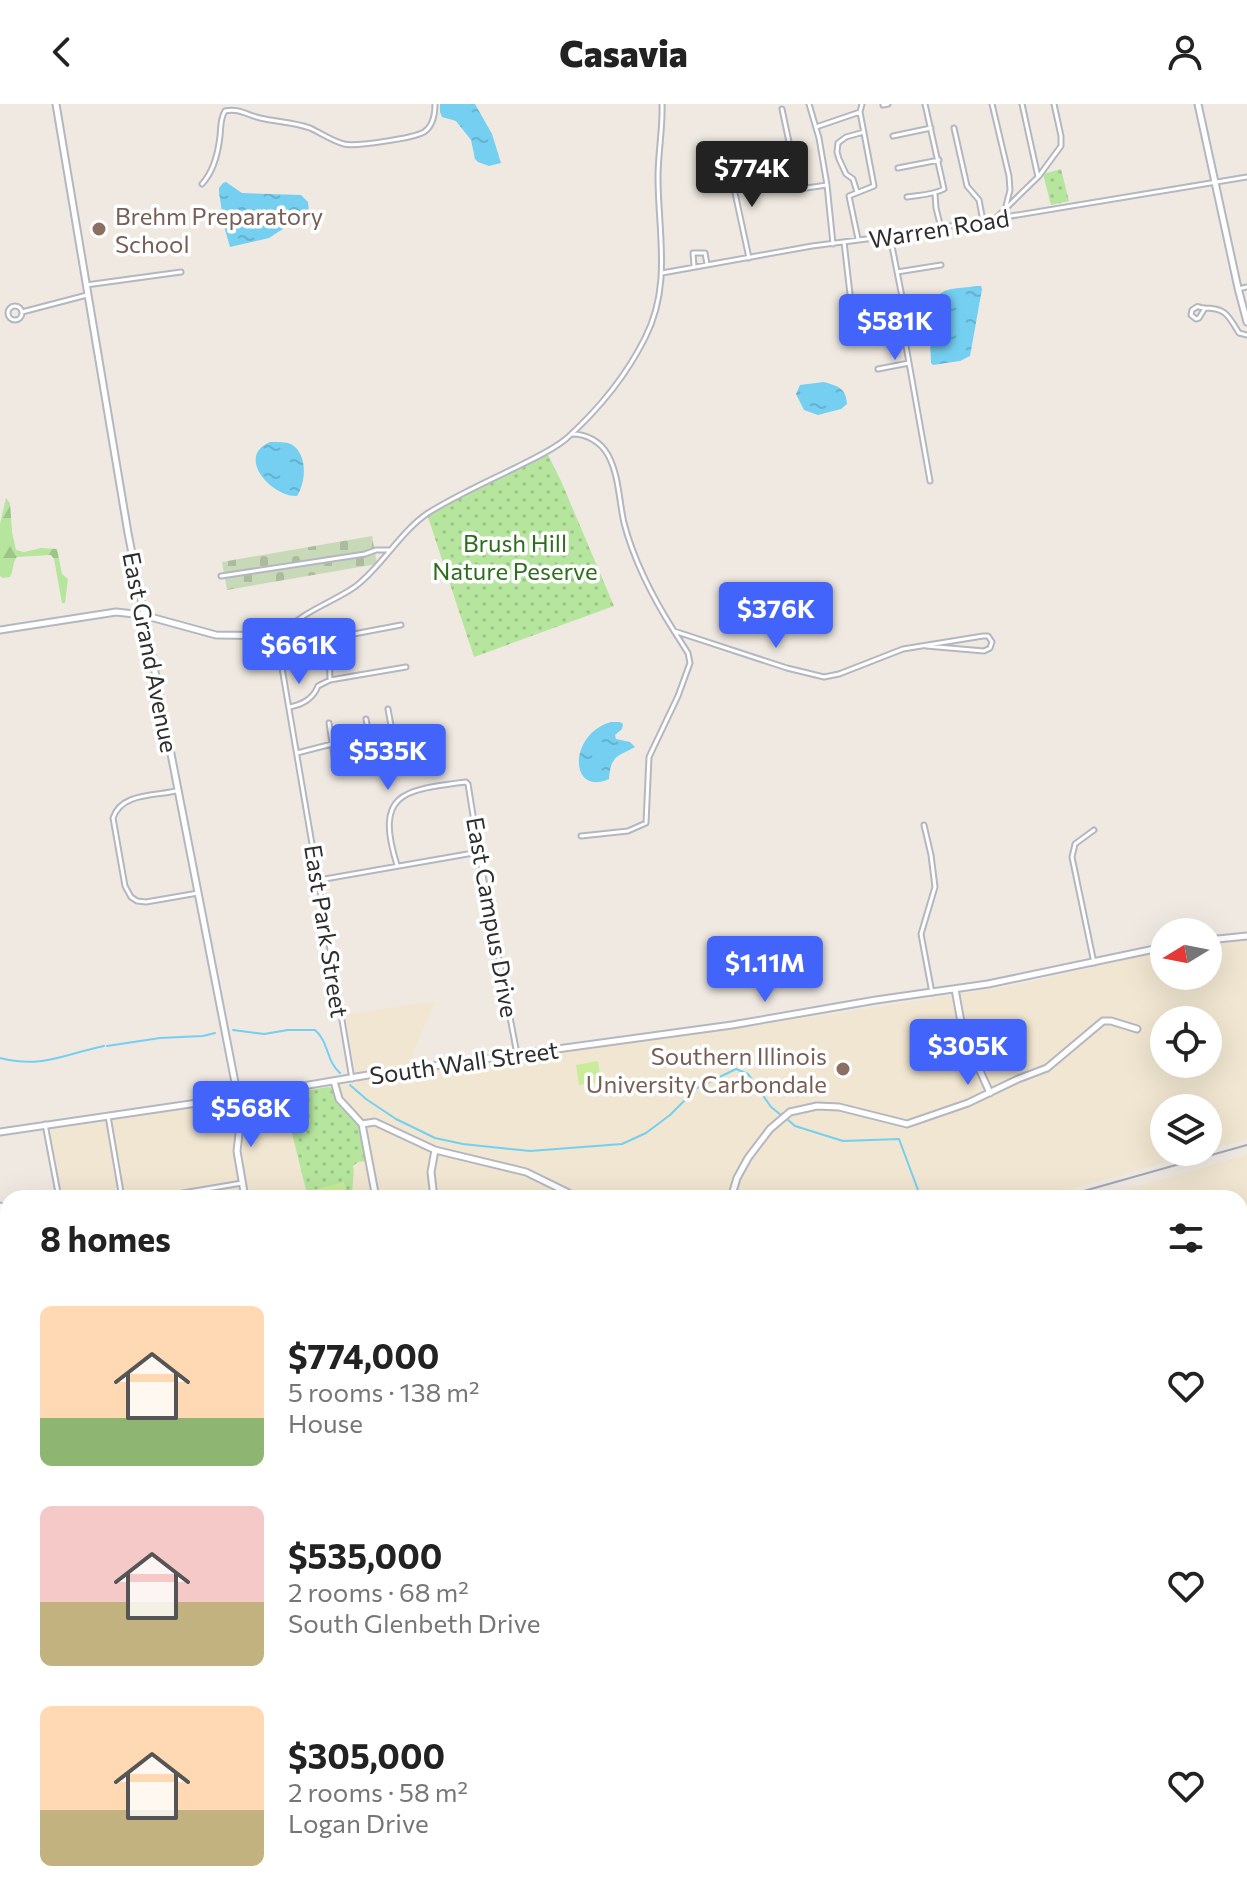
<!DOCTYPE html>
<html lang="en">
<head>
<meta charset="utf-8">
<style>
	:root { --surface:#fff; --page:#f2f2f2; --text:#222; --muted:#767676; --accent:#4264fb }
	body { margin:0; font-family:Commissioner,sans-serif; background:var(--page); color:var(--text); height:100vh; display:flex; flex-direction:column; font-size:30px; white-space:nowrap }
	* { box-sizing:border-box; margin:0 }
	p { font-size:26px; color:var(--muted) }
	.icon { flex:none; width:44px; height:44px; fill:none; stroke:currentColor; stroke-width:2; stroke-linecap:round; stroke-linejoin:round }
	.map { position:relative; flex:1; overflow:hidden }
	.panel { position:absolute; left:0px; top:1086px; width:1248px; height:712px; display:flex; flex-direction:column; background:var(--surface); border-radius:24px 24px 0 0; box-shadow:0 8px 32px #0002 }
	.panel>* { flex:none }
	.needle { width:52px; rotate:260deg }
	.tools { position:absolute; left:1150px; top:814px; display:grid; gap:16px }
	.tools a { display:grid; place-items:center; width:72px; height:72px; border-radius:50%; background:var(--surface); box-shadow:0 8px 32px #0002; font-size:40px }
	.price { position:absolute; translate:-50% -68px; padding:0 18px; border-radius:8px; background:var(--accent); color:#fff; font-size:26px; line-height:52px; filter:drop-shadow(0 2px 4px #0008) }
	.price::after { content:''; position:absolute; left:50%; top:48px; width:24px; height:18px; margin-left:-12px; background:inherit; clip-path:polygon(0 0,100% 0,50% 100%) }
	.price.current { background:#222; color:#fff }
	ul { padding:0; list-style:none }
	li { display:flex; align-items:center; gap:24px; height:200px; padding:0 40px }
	li span { display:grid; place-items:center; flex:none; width:224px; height:160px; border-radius:12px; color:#555 }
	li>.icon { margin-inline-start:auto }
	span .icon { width:96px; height:96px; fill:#fffc; stroke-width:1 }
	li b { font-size:34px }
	h2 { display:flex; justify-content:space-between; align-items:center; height:96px; padding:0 40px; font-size:34px }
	header { display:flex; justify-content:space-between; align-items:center; height:104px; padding:0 40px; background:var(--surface); font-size:36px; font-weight:800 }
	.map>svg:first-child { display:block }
</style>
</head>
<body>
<header><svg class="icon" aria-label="back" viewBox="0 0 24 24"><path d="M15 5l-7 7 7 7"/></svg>Casavia<svg class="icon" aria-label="person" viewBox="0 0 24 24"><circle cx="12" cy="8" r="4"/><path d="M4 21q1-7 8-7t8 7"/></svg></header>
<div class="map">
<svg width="1247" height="1798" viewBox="0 0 1247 1798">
	<defs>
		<pattern id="forest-firs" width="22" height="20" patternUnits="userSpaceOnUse" patternTransform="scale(2)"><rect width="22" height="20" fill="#b6e59e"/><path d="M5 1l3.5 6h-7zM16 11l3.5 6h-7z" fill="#9dc588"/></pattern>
		<pattern id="cemetery-stones" width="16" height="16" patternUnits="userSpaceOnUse" patternTransform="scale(2)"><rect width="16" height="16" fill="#c8d9b8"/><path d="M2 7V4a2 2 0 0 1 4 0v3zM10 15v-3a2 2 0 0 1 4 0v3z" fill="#acbb9e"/></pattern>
		<pattern id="park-dots" width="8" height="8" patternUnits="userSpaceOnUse" patternTransform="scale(2)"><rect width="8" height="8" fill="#b6e59e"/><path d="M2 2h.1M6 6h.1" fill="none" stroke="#9dc588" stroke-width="1.8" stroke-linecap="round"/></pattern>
		<pattern id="water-ripples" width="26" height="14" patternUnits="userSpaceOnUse" patternTransform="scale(2)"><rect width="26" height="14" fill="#75cff0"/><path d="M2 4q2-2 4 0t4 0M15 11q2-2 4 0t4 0" fill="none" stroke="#66b2ce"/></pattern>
	</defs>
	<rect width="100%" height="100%" fill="#efe9e1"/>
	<path fill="#f0e6d1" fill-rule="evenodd" d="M1247,836v199l-39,11v-42h-44v44h37l-161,46h-977l-13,-68 148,-23h12l147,-24 -12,-68 90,-14 -30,72 430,-59 177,-28 152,-35v25h44v-31zM1164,916h44v44h-44z
		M1247,1051v747h-985l-1,-8h979v-696h-143z"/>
	<path fill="url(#forest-firs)" d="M6,394l4,5 2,29 4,18 8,2 17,-4 16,1 5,25 6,5 -3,24h-3l-8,-44 -3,-4 -34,2c-5,6 -3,13 -7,20l-7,1 -3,-2v-52z"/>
	<path fill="url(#cemetery-stones)" d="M372,432l5,28 -150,26 -5,-28z"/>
	<path fill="url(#park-dots)" d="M1061,65l8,32 -18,4 -8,-31z
		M546,347l15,30 53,125 -140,51 -47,-143z
		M328,983l4,1 6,14 17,17 4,7 7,35 -8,1 -5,4c2,11 -2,20 0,32l19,-3 1,3h-65l-20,-81 -5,-5 -3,-17z
		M8,1195v60l-8,2v-60z
		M1240,1662l7,26v50l-7,1z
		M1030,1790h177l1,8h-177z"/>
	<path fill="#c9ec9a" d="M598,957l3,21 -22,3 -3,-20z
		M344,1078l4,16h-36l-2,-7z"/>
	<path fill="url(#water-ripples)" d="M440,0h35l17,30 9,29 -12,3 -11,-4 -3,-3 -4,-19 -15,-19 -14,-4 -2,-5z
		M226,78l16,11 59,2 7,7 1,11 -9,9 -11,3 -20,13 -39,9 -6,-21 -5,-34v-4l4,-5z
		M975,182h6l1,3 -12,67 -10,5 -27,4 -2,-2 -1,-25 6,-40c8,-12 26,-9 39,-12z
		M824,278c14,4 22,6 23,22l-6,5 -23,6 -14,-5 -8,-16 4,-9z
		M270,338c9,0 19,-1 25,5 13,12 10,37 2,49 -25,1 -62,-39 -27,-54z
		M611,618h9l3,2 -1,5 -7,6 1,4 14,3 5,5c-19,10 -24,9 -26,32 -40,18 -41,-45 2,-57z
		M920,1790h110l1,8h-127l9,-1z"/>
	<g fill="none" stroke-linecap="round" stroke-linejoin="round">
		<path stroke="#75cff0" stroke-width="2" d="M233,926l31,4 24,-4h27c14,12 11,31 25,43
			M107,942l53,-8 43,-2 12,-3
			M0,954c41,11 65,-4 104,-12
			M350,981l16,14 30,20 39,19 28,6 67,7 92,-7 24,-11 24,-18 27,-27 39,-19 12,5 23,33 10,8
			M787,1015l8,7 48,15 56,-2 22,59
			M1240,1296l7,9"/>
		<g stroke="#b4b7c1" stroke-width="7">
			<path id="street" d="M809,0l10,34 8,47 6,59
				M992,0l17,72 1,14 -4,16
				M883,1l5,-1
				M782,5l17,80 28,-4
				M816,23l44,-15
				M954,24l13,58 12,14 4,21
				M893,32l38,-8
				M729,61l20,93
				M898,64l41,-8
				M1039,72l22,-30v-10l-7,-32
				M202,80c12,-13 16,-30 18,-48 1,-9 0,-17 5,-25 14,-3 22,4 35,7 17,4 33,4 50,10 11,5 22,13 34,16 11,3 70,-6 80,-12 9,-6 11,-18 11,-28
				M857,88l-4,-13 -7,-5 -7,-15 -2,-7 1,-9 8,-6 18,-5
				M935,90l1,14 5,20
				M907,93c13,-2 26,-2 37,-8l-19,-85
				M997,113l41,-40 -16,-73
				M890,132l14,71 -1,22 27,152
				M858,135l-9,-43 25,-10 -14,-74 2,-8
				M844,138l6,52 -3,22 6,21
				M694,162l-1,-13h12l2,11
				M897,168l44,-7
				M662,169l150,-27 78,-10 357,-59
				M86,181l95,-13
				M1238,185l9,-2
				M8 209a7 7 0 1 1 14 0a7 7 0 1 1-14 0Z
				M1205,204l-6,10 -3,1 -5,-4 1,-5c10,-6 1,-3 12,-2 22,0 24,7 35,25l8,2
				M22,208l65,-17
				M871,229l32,-4
				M878,265l31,-6
				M572,330c15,0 29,8 36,21 11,20 11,46 16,68 10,38 29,75 50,108l113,37 37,9 15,-3 64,-25 80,-13h5l4,6 -2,6 -6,3 -58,-5
				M221,472l144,-22 11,-4h14
				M330,576l-1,-34 9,-9 63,-12
				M290,603c13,-3 23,-8 28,-21l12,-6 76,-13
				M388,605l8,44
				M366,615l7,36
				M329,619l6,40
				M297,649l35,-9 60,-12
				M176,687c-22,5 -55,2 -63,27l12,68 6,11 6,4 9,1 52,-9
				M924,721l7,30 4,32 -14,47 11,59
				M1094,726l-19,14 -3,13 22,106
				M581,732l47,-5 18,-8 3,-66 29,-61 12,-33 -2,-10 -14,-22
				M397,761c-23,-73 7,-75 69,-83l2,2 13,81 36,189
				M319,776l160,-28
				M352,975l-71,-417c-1,-10 -2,-20 4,-29 13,-20 51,-32 71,-47 27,-21 44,-54 72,-73 27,-17 58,-31 87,-45 17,-9 37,-17 52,-30 32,-29 59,-62 78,-100 27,-53 13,-105 13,-161 0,-25 5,-49 4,-73
				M108,1012l14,82
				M45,1020l14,74
				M153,1094l89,-15
				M1240,1182h7
				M0,1194l8,-2
				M0,1262l8,-2
				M0,1360l8,33
				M0,1603l8,-3
				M0,1656l8,-3
				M0,1721l8,-2
				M0,1759l8,29
				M9,1790l2,8
				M121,1790l3,8
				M191,1790l2,8
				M596,1790l3,8
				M23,1798l31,-8
				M591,1798l3,-8
				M749,1798l1,-3 22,-4 -3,7"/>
		</g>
		<g stroke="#b4b7c1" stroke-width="9">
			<path id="secondary" d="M56,0l72,429 111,570 1,22 -3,26 8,47
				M1198,0l40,184 9,34
				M0,526l116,-18 27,3 73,20 67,1
				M1208,836l39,-4
				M955,885l8,44 27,60
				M334,977l5,18 23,25 13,-2 60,28 91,22 53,26
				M362,1020l14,74
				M0,1028l238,-35 130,-22 364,-50 144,-25 112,-16 176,-37
				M434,1094l-3,-26 4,-22
				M731,1094l6,-20 11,-20 22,-29 20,-17 27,-6 22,1 68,17 61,-21 50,-24 29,-11 56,-47h8l26,8
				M0,1102l8,41
				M1240,1347l7,1
				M0,1349l8,-2
				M252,1790l2,8
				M258,1790l2,8
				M338,1790l47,7 26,1
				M672,1790l1,8
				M1149,1790l8,8
				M416,1798l52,-8"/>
		</g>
		<g stroke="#c9c9c9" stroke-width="11">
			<path id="highway" d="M1240,1278l7,2
				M0,1435l8,-2
				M0,1526l8,-2"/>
		</g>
		<use href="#street" stroke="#fff" stroke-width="3"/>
		<use href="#secondary" stroke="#fff" stroke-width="5"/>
		<use href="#highway" stroke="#ffa35c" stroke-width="7"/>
		<path stroke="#a3a6b8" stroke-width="2" d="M1059,1094l188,-53
			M0,1396l8,-3"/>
	</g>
	<g fill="#8d6e63" stroke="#fff" stroke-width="3">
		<circle cx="99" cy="125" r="8"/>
		<circle cx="843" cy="965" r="8"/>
	</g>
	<g text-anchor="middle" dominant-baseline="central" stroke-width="7" stroke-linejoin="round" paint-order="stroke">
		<g font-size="24" fill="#785e54" stroke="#fff" text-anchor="start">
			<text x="115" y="111">Brehm Preparatory<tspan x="115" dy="28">School</tspan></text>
			<text x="827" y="951" text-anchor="end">Southern Illinois<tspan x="827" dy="28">University Carbondale</tspan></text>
		</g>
		<g font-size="24" fill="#2e2e2e" stroke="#fff">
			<text transform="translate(939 124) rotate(-9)">Warren Road</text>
			<text transform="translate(151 548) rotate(79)">East Grand Avenue</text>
			<text transform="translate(493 813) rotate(80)">East Campus Drive</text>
			<text transform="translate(327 827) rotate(81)">East Park Street</text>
			<text transform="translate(464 958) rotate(-8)">South Wall Street</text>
		</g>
		<g font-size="24" fill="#2c6e1b" stroke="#fff">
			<text x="515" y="438">Brush Hill<tspan x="515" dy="28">Nature Peserve</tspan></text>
		</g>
	</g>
</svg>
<div class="tools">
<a><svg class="needle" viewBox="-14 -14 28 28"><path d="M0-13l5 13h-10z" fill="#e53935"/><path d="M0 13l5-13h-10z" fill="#767676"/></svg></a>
<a><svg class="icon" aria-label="locate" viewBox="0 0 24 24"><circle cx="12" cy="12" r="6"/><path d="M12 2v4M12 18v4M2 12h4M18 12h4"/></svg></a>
<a><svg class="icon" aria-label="layers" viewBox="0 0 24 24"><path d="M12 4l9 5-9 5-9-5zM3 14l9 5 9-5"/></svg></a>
</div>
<b class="price current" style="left:752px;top:105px">$774K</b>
<b class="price" style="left:895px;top:258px">$581K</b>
<b class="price" style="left:776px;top:546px">$376K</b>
<b class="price" style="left:299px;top:582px">$661K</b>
<b class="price" style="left:388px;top:688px">$535K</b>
<b class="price" style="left:765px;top:900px">$1.11M</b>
<b class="price" style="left:968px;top:983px">$305K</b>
<b class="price" style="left:251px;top:1045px">$568K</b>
<section class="panel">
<h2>8 homes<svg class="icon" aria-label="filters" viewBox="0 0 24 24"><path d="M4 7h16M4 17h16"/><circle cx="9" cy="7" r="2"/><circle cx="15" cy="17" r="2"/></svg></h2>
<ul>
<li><span style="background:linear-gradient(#ffd9b3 70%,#8fb573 0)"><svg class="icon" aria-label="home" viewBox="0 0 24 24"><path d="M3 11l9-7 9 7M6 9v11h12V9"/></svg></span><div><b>$774,000</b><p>5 rooms · 138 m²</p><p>House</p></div><svg class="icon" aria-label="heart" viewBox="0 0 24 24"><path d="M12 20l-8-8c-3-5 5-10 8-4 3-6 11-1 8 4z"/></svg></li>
<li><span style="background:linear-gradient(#f6c9c9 60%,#c2b280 0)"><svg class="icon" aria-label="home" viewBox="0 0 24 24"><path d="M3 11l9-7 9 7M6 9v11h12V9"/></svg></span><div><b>$535,000</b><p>2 rooms · 68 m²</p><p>South Glenbeth Drive</p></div><svg class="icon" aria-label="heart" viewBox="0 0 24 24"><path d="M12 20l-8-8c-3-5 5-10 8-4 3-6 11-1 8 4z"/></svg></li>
<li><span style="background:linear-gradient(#ffd9b3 65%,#c2b280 0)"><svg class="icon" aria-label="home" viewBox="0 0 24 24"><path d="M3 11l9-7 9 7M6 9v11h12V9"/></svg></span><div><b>$305,000</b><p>2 rooms · 58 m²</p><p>Logan Drive</p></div><svg class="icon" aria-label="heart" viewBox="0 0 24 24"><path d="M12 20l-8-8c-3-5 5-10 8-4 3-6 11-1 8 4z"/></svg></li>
</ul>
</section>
</div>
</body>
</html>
